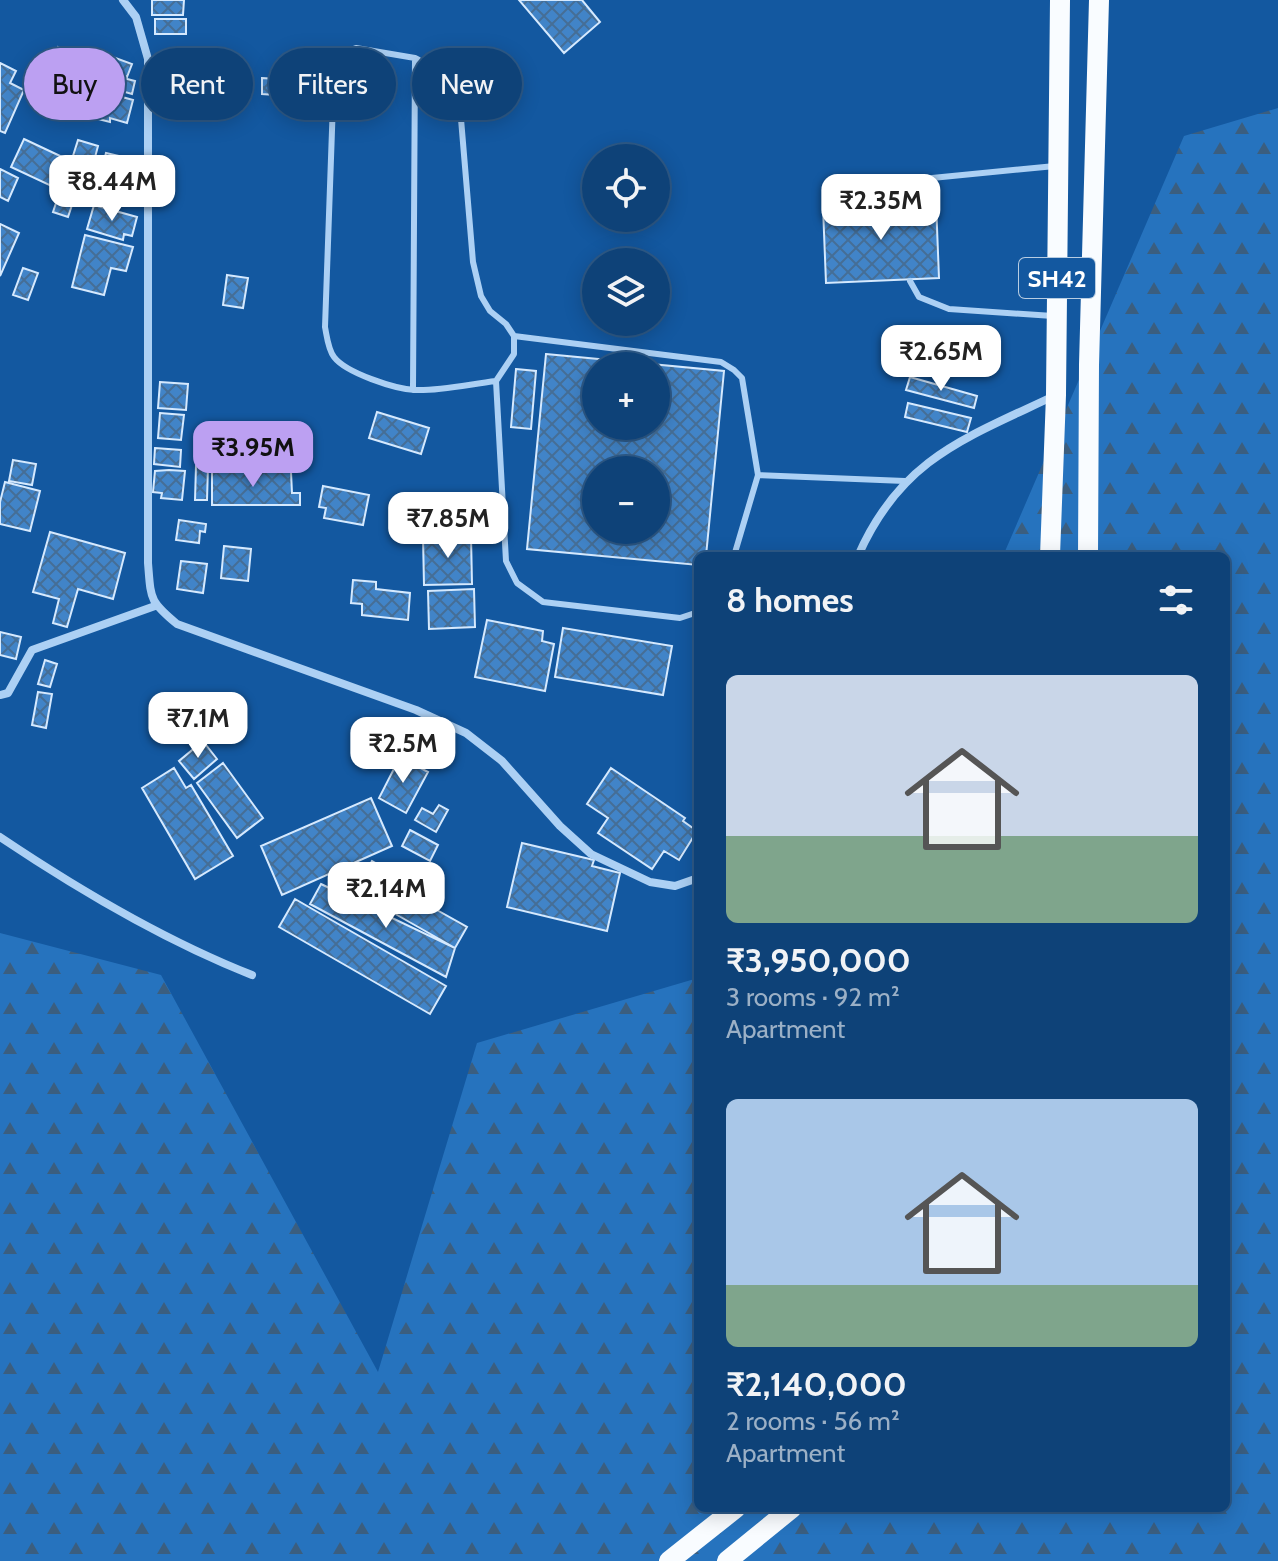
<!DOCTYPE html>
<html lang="en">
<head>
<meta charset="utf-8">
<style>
	:root { --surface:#0e4278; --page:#1c4d80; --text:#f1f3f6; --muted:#9bb0c6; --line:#2e5b8a; --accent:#bca0f2 }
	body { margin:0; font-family:Cabin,sans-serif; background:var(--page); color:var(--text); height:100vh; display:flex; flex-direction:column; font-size:30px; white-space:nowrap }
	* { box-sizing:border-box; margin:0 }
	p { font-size:26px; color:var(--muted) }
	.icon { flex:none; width:44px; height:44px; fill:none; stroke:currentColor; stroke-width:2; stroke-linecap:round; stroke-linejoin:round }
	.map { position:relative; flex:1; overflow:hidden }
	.side { position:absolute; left:694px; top:552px; width:536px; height:960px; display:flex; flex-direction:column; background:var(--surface); border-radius:12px; box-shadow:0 4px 20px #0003,0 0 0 2px var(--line) }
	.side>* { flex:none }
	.banner { position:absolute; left:24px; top:48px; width:550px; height:72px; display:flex; gap:16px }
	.tools { position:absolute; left:582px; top:144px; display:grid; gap:16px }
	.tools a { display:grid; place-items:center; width:88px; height:88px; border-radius:50%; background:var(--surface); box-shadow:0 4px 20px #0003,0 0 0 2px var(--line); font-size:40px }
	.price { position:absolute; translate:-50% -68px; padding:0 18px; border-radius:16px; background:#fff; color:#222; font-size:26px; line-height:52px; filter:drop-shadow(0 2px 4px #0008) }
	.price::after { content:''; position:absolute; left:50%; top:48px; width:24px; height:18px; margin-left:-12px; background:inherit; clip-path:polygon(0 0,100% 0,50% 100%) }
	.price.selected { background:var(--accent); color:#111 }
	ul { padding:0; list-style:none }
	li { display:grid; align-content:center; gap:16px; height:424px; padding:0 32px }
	li span { display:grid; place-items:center; height:248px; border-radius:12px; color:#555 }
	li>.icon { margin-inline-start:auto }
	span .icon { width:144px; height:144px; fill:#fffc; stroke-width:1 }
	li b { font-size:34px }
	h2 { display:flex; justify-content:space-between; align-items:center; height:96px; padding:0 32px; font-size:34px }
	.pill { padding:0 28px; border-radius:36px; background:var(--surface); box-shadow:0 4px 20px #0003,0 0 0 2px var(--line); font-size:28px; line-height:72px }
	.pill.selected { background:var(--accent); color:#111 }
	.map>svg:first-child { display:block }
</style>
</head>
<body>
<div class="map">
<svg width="1278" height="1561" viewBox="0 0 1278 1561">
	<defs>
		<pattern id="forest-firs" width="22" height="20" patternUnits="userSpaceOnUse" patternTransform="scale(2)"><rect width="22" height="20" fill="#2673be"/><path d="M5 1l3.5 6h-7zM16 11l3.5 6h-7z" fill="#3b5e7f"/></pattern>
		<pattern id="building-cross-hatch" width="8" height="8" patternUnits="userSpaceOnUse" patternTransform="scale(2)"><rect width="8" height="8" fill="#4184c8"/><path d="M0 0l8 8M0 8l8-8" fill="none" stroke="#456e96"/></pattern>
	</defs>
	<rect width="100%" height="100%" fill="#1358a0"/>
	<path fill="url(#forest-firs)" d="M1278,108v1453h-1278v-628l161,42 217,397 99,-329 221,-65v530h528v-952h-223l181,-420z"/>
	<path fill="url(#building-cross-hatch)" stroke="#d5e9fe" stroke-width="2" fill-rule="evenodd" d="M152,0h32l-1,15h-31z
		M519,0h63l18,22 -36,31z
		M155,19h31v15h-31z
		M58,47l14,6 -10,26 -14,-6z
		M86,49l21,10 -20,44 -21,-9z
		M110,56l22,8 -5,13 -21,-8z
		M0,63l16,8 -6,12 14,7 -19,43 -5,-2z
		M104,73l31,8 -3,13 -31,-9z
		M262,78l14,1 -1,16 -13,-1z
		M97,90l36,10 -6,23 -17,-5v4l-20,-5z
		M24,139l49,23 -13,28 -49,-23z
		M78,140l20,6 -5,19 -21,-6z
		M106,153l30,7 -10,38 -30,-7z
		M0,169l18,9 -10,23 -8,-4z
		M60,191l15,5 -7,21 -15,-5z
		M936,202l3,76 -113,5 -3,-76z
		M94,205l43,12 -5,19 -8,-2 -1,6 -36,-11z
		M0,224l19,9 -19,43z
		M85,235l48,12 -7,24 -15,-3 -7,27 -32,-8z
		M23,268l15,5 -10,27 -15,-5z
		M227,275l21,3 -5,30 -20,-3z
		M546,354l178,17 -18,185h-8v9l-171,-16zM596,366h60v60h-60zM596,470h60v60h-60z
		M516,369l20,2 -5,58 -20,-2z
		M910,377l67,19 -3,12 -68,-18z
		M160,382l28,2 -2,26 -28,-2z
		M908,403l63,15 -4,14 -62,-15z
		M377,412l52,16 -8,26 -52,-16z
		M160,413l24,2 -3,25 -23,-2z
		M229,444l18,2 -3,24 -18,-2z
		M155,448l26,2 -1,17 -26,-3z
		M13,460l23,4 -4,21 -23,-4z
		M196,466l12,1 -1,33h-12z
		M169,470l16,1 -3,29 -21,-2 1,-5 -9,-1 2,-21z
		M212,472h79l1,21h8v12h-88z
		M5,482l35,9 -10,40 -30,-7v-22z
		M323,486l46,9 -6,30 -39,-7 2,-10 -7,-1z
		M179,520l27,4 -1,8 -5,-1 -1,12 -23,-3z
		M50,532l75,21 -12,46 -35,-10 -11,38 -14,-4 6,-24 -26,-7z
		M471,536l1,48 -48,1 -1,-48z
		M224,546l27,3 -3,32 -27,-3z
		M181,561l26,3 -4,29 -26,-4z
		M353,580l23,2v7l34,4 -2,27 -46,-5v-11l-11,-1z
		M474,589l1,38 -46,2 -1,-38z
		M487,620l56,11 -1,10 12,3 -9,47 -70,-14z
		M563,628l109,18 -9,49 -108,-18z
		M0,632l21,5 -5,22 -16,-4z
		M45,660l12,4 -7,23 -12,-3z
		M38,692l14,2 -6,34 -14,-3z
		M203,741l14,18 -23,20 -15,-18z
		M400,757l28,15 -22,41 -27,-15z
		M223,763l40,55 -26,20 -40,-55z
		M174,768l12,20 5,-3 42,71 -38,23 -53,-91z
		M611,768l74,50 -2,3 14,10 -18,29 -15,-9 -12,18 -54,-36 10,-15 -21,-14z
		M371,798l21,48 -110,49 -21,-49z
		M439,805l9,5 -12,22 -21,-12 7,-12 11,6z
		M410,830l28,15 -8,16 -28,-15z
		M522,843l72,17 -2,6 28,7 -13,58 -100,-24z
		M372,861l9,5 -4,6 13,8 4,-12 15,9 -7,14 6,4 6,-11 20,11 -6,10 39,22 -12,21 -100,-57z
		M321,884l134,64 -9,29 -136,-73z
		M295,899l151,87 -16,28 -151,-87z"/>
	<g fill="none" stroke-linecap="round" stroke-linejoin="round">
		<path stroke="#acd0f4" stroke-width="6" d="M909,200l7,-14 16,-8 123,-12
			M910,281l9,16 30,12 104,7
			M514,336l207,26 13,8 8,8 16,97
			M496,381c-26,3 -55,10 -81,9 -20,-1 -69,-17 -81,-33 -6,-8 -7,-20 -9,-30l9,-253 4,-15 7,-7 11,-4 59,10 17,9 13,14 15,26 13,155 8,34 9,15 16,13 8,12v18l-18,27 10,180 11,22 26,19 137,16 18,-6
			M413,390l2,-332
			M734,556l24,-81 147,6"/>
		<path stroke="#acd0f4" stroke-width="8" d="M123,0l13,17 12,42v504c3,36 1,38 29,61l239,86 50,23 36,28 58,65 31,28 59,28 25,4 23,-8
			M858,556c43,-98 108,-118 198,-161
			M0,695l8,-2 24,-43 123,-44
			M0,837c79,53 163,103 252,138"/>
		<path stroke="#f9fcff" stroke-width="20" d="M1050,556l6,-161 4,-395
			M1088,556l1,-191 10,-365
			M669,1561l67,-53
			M727,1561l65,-53"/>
	</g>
	<g text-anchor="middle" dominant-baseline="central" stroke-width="6" stroke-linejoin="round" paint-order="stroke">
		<rect fill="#1358a0" stroke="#b8cde2" stroke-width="2" x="1019" y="258" width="76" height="40" rx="6"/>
		<g font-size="24" font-weight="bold" fill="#fff">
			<text x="1057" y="278">SH42</text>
		</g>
	</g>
</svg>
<div class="tools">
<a><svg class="icon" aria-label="locate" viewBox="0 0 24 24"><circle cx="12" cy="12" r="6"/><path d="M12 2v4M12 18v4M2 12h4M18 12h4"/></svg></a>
<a><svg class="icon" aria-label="layers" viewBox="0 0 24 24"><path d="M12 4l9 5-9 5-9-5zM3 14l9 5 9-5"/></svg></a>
<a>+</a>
<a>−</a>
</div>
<b class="price" style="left:112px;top:223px">₹8.44M</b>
<b class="price" style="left:881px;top:242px">₹2.35M</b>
<b class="price" style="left:941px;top:393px">₹2.65M</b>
<b class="price selected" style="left:253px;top:489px">₹3.95M</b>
<b class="price" style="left:448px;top:560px">₹7.85M</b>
<b class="price" style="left:198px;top:760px">₹7.1M</b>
<b class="price" style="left:403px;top:785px">₹2.5M</b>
<b class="price" style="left:386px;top:930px">₹2.14M</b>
<div class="banner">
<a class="pill selected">Buy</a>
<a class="pill">Rent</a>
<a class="pill">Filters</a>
<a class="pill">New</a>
</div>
<section class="side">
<h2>8 homes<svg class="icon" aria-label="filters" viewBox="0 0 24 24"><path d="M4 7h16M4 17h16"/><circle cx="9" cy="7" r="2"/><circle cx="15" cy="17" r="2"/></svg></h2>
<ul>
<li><span style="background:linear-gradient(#c9d6e8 65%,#7fa58c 0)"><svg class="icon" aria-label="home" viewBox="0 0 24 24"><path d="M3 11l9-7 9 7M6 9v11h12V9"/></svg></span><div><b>₹3,950,000</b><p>3 rooms · 92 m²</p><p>Apartment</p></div></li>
<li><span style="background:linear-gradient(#a9c7e8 75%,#7fa58c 0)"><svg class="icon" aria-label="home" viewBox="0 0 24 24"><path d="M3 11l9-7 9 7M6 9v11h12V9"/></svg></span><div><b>₹2,140,000</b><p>2 rooms · 56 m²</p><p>Apartment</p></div></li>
</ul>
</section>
</div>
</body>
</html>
